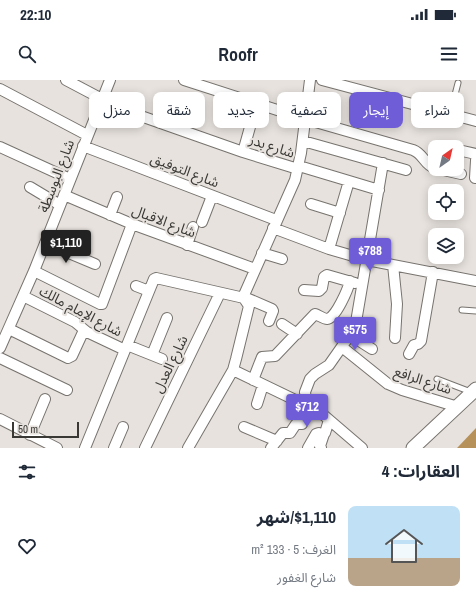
<!DOCTYPE html>
<html lang="ar">
<head>
<meta charset="utf-8">
<style>
	:root { --surface:#fff; --page:#f6f6f7; --text:#1f2937; --muted:#747a83; --accent:#6f5dd7 }
	body { margin:0; font-family:"Archivo Narrow","Noto Sans Arabic",sans-serif; background:var(--page); color:var(--text); direction:rtl; height:100vh; display:flex; flex-direction:column; font-size:15px; white-space:nowrap }
	* { box-sizing:border-box; margin:0 }
	p { font-size:13px; color:var(--muted) }
	.icon { flex:none; width:22px; height:22px; fill:none; stroke:currentColor; stroke-width:2; stroke-linecap:round; stroke-linejoin:round }
	.map { position:relative; height:368px; overflow:hidden; direction:ltr }
	.drawer { display:flex; flex-direction:column; background:var(--surface); flex:1 }
	.drawer>* { flex:none }
	.guide { position:absolute; left:12px; top:12px; width:452px; height:36px; direction:rtl; display:flex; gap:8px }
	.needle { width:26px; rotate:34deg }
	.tools { position:absolute; left:428px; top:60px; display:grid; gap:8px }
	.tools a { display:grid; place-items:center; width:36px; height:36px; border-radius:8px; background:var(--surface); box-shadow:0 2px 10px #0003; font-size:20px }
	.scale { position:absolute; left:12px; bottom:10px; width:67px; box-sizing:border-box; padding-left:4px; border:2px solid #393835; border-top:0; font-size:11px; line-height:14px; white-space:nowrap; color:#393835; -webkit-text-stroke:3px #e7e2dd; paint-order:stroke }
	.price { position:absolute; translate:-50% -34px; padding:0 9px; border-radius:4px; background:var(--accent); color:#fff; font-size:13px; line-height:26px; filter:drop-shadow(0 1px 2px #0008) }
	.price::after { content:''; position:absolute; left:50%; top:24px; width:12px; height:9px; margin-left:-6px; background:inherit; clip-path:polygon(0 0,100% 0,50% 100%) }
	.price.selected { background:#222; color:#fff }
	ul { padding:0; list-style:none }
	li { display:flex; align-items:center; gap:12px; height:100px; padding:0 16px }
	li span { display:grid; place-items:center; flex:none; width:112px; height:80px; border-radius:8px; color:#555 }
	li>.icon { margin-inline-start:auto }
	span .icon { width:48px; height:48px; fill:#fffc; stroke-width:1 }
	li b { font-size:17px }
	h2 { display:flex; justify-content:space-between; align-items:center; height:48px; padding:0 16px; font-size:17px }
	.chip { padding:0 14px; border-radius:8px; background:var(--surface); box-shadow:0 2px 10px #0003; font-size:14px; line-height:36px }
	.chip.selected { background:var(--accent); color:#fff }
	.status { display:flex; justify-content:space-between; align-items:center; height:28px; padding:0 20px; background:var(--surface); direction:ltr }
	.status svg { height:11px; fill:currentColor }
	header { display:flex; justify-content:space-between; align-items:center; height:52px; padding:0 16px; background:var(--surface); font-size:18px; font-weight:800 }
	.map>svg:first-child { display:block }
</style>
</head>
<body>
<div class="status"><b>22:10</b><svg viewBox="0 0 49 12"><path d="M0 12V9h3v3zM5 12V6h3v6zM10 12V3h3v9zM15 12V0h3v12zM26 1h20v11H26zM47 4h2v5h-2z"/></svg></div>
<header><svg class="icon" aria-label="menu" viewBox="0 0 24 24"><path d="M4 6h16M4 12h16M4 18h16"/></svg>Roofr<svg class="icon" aria-label="search" viewBox="0 0 24 24"><circle cx="10" cy="10" r="6"/><path d="M15 15l6 6"/></svg></header>
<div class="map">
<svg width="476" height="368" viewBox="0 0 476 368">
	<rect width="100%" height="100%" fill="#e7e2dd"/>
	<path fill="#b7915a" d="M476,348v20h-19l1,-1z"/>
	<g fill="none" stroke-linecap="round" stroke-linejoin="round">
		<g stroke="#77736e" stroke-width="7">
			<path id="service" d="M450,34l8,-31
				M462,230l14,1
				M437,299l34,13"/>
		</g>
		<g stroke="#77736e" stroke-width="12">
			<path id="minor" d="M66,0l36,19
				M184,0l121,39 108,31c11,4 11,15 22,18
				M322,0l154,41
				M0,9l87,46
				M101,22l142,50 55,17
				M303,61l103,29
				M83,66l193,74
				M0,67l70,32
				M458,70l18,4
				M243,72l7,-25
				M299,86l80,24
				M439,89l22,5
				M475,98l1,-18
				M30,107l30,18
				M64,115l68,29 123,45
				M311,124l29,9
				M110,135l7,-18
				M202,142l10,-26
				M273,148l56,21 38,11 109,21
				M45,163l50,21
				M187,165l6,-18
				M329,169l20,-68
				M262,173l20,6
				M393,185l4,39 -2,34
				M34,191l66,33h2l30,-80
				M136,206l13,5
				M304,210l15,1 3,-3 2,-11 3,-2 28,8
				M23,216l52,26 12,10 38,18
				M244,217l28,12 1,2 -4,10
				M282,244l15,10
				M9,249l59,29 4,-2 12,-26
				M350,255l22,14
				M127,265l35,14
				M342,267l46,37 14,6 56,17
				M0,268l34,-77 76,-191
				M409,274l5,-9 4,-1 3,-3 12,-69
				M152,275l15,-37
				M0,278l67,32
				M233,290l87,42 42,36
				M253,300l9,-23 13,-1 40,-42c3,1 9,5 12,5 9,-1 21,-30 23,-38
				M257,324l6,-19
				M0,339l57,29
				M244,347l33,14
				M30,355l15,-36
				M85,368l69,-169 2,-1 88,20
				M114,368l9,-21
				M145,368l75,-155
				M188,368l45,-78 3,-11 13,-53 -4,-6 -1,-5 51,-115 6,-27 9,-73
				M271,368l12,-15h7l6,-9h6l5,-15 -2,-17 5,-13 5,-5 14,-9 21,-30 6,-13 27,-159
				M308,368l8,-14 3,-1 4,2 2,-2 4,-13
				M321,368l-1,-2 4,-12"/>
		</g>
		<g stroke="#77736e" stroke-width="15">
			<path id="tertiary" d="M413,368l63,-59"/>
		</g>
		<use href="#service" stroke="#fff" stroke-width="5"/>
		<use href="#minor" stroke="#fff" stroke-width="10"/>
		<use href="#tertiary" stroke="#fff" stroke-width="13"/>
	</g>
	<g text-anchor="middle" dominant-baseline="central" stroke-width="4" stroke-linejoin="round" paint-order="stroke">
		<g font-size="14" fill="#393835" stroke="#e7e2dd">
			<text transform="translate(272 66) rotate(18)">شارع بدر</text>
			<text transform="translate(185 90) rotate(21)">شارع التوفيق</text>
			<text transform="translate(56 96) rotate(-69)">شارع البوسطة</text>
			<text transform="translate(164 141) rotate(21)">شارع الاقبال</text>
			<text transform="translate(81 231) rotate(28)">شارع الإمام مالك</text>
			<text transform="translate(170 284) rotate(-64)">شارع العدل</text>
			<text transform="translate(423 300) rotate(19)">شارع الرافع</text>
		</g>
	</g>
</svg>
<div class="tools">
<a><svg class="needle" viewBox="-14 -14 28 28"><path d="M0-13l5 13h-10z" fill="#e53935"/><path d="M0 13l5-13h-10z" fill="#747a83"/></svg></a>
<a><svg class="icon" aria-label="locate" viewBox="0 0 24 24"><circle cx="12" cy="12" r="6"/><path d="M12 2v4M12 18v4M2 12h4M18 12h4"/></svg></a>
<a><svg class="icon" aria-label="layers" viewBox="0 0 24 24"><path d="M12 4l9 5-9 5-9-5zM3 14l9 5 9-5"/></svg></a>
</div>
<div class="scale">50 m</div>
<b class="price selected" style="left:66px;top:184px">$1,110</b>
<b class="price" style="left:370px;top:192px">$788</b>
<b class="price" style="left:355px;top:271px">$575</b>
<b class="price" style="left:307px;top:348px">$712</b>
<div class="guide">
<a class="chip">شراء</a>
<a class="chip selected">إيجار</a>
<a class="chip">تصفية</a>
<a class="chip">جديد</a>
<a class="chip">شقة</a>
<a class="chip">منزل</a>
</div>
</div>
<section class="drawer">
<h2>العقارات: 4<svg class="icon" aria-label="filters" viewBox="0 0 24 24"><path d="M4 7h16M4 17h16"/><circle cx="9" cy="7" r="2"/><circle cx="15" cy="17" r="2"/></svg></h2>
<ul>
<li><span style="background:linear-gradient(#bfe0f5 65%,#b9a48a 0)"><svg class="icon" aria-label="home" viewBox="0 0 24 24"><path d="M3 11l9-7 9 7M6 9v11h12V9"/></svg></span><div><b>$1,110/شهر</b><p>الغرف: 5 · 133 m²</p><p>شارع الغفور</p></div><svg class="icon" aria-label="heart" viewBox="0 0 24 24"><path d="M12 20l-8-8c-3-5 5-10 8-4 3-6 11-1 8 4z"/></svg></li>
</ul>
</section>
</body>
</html>
